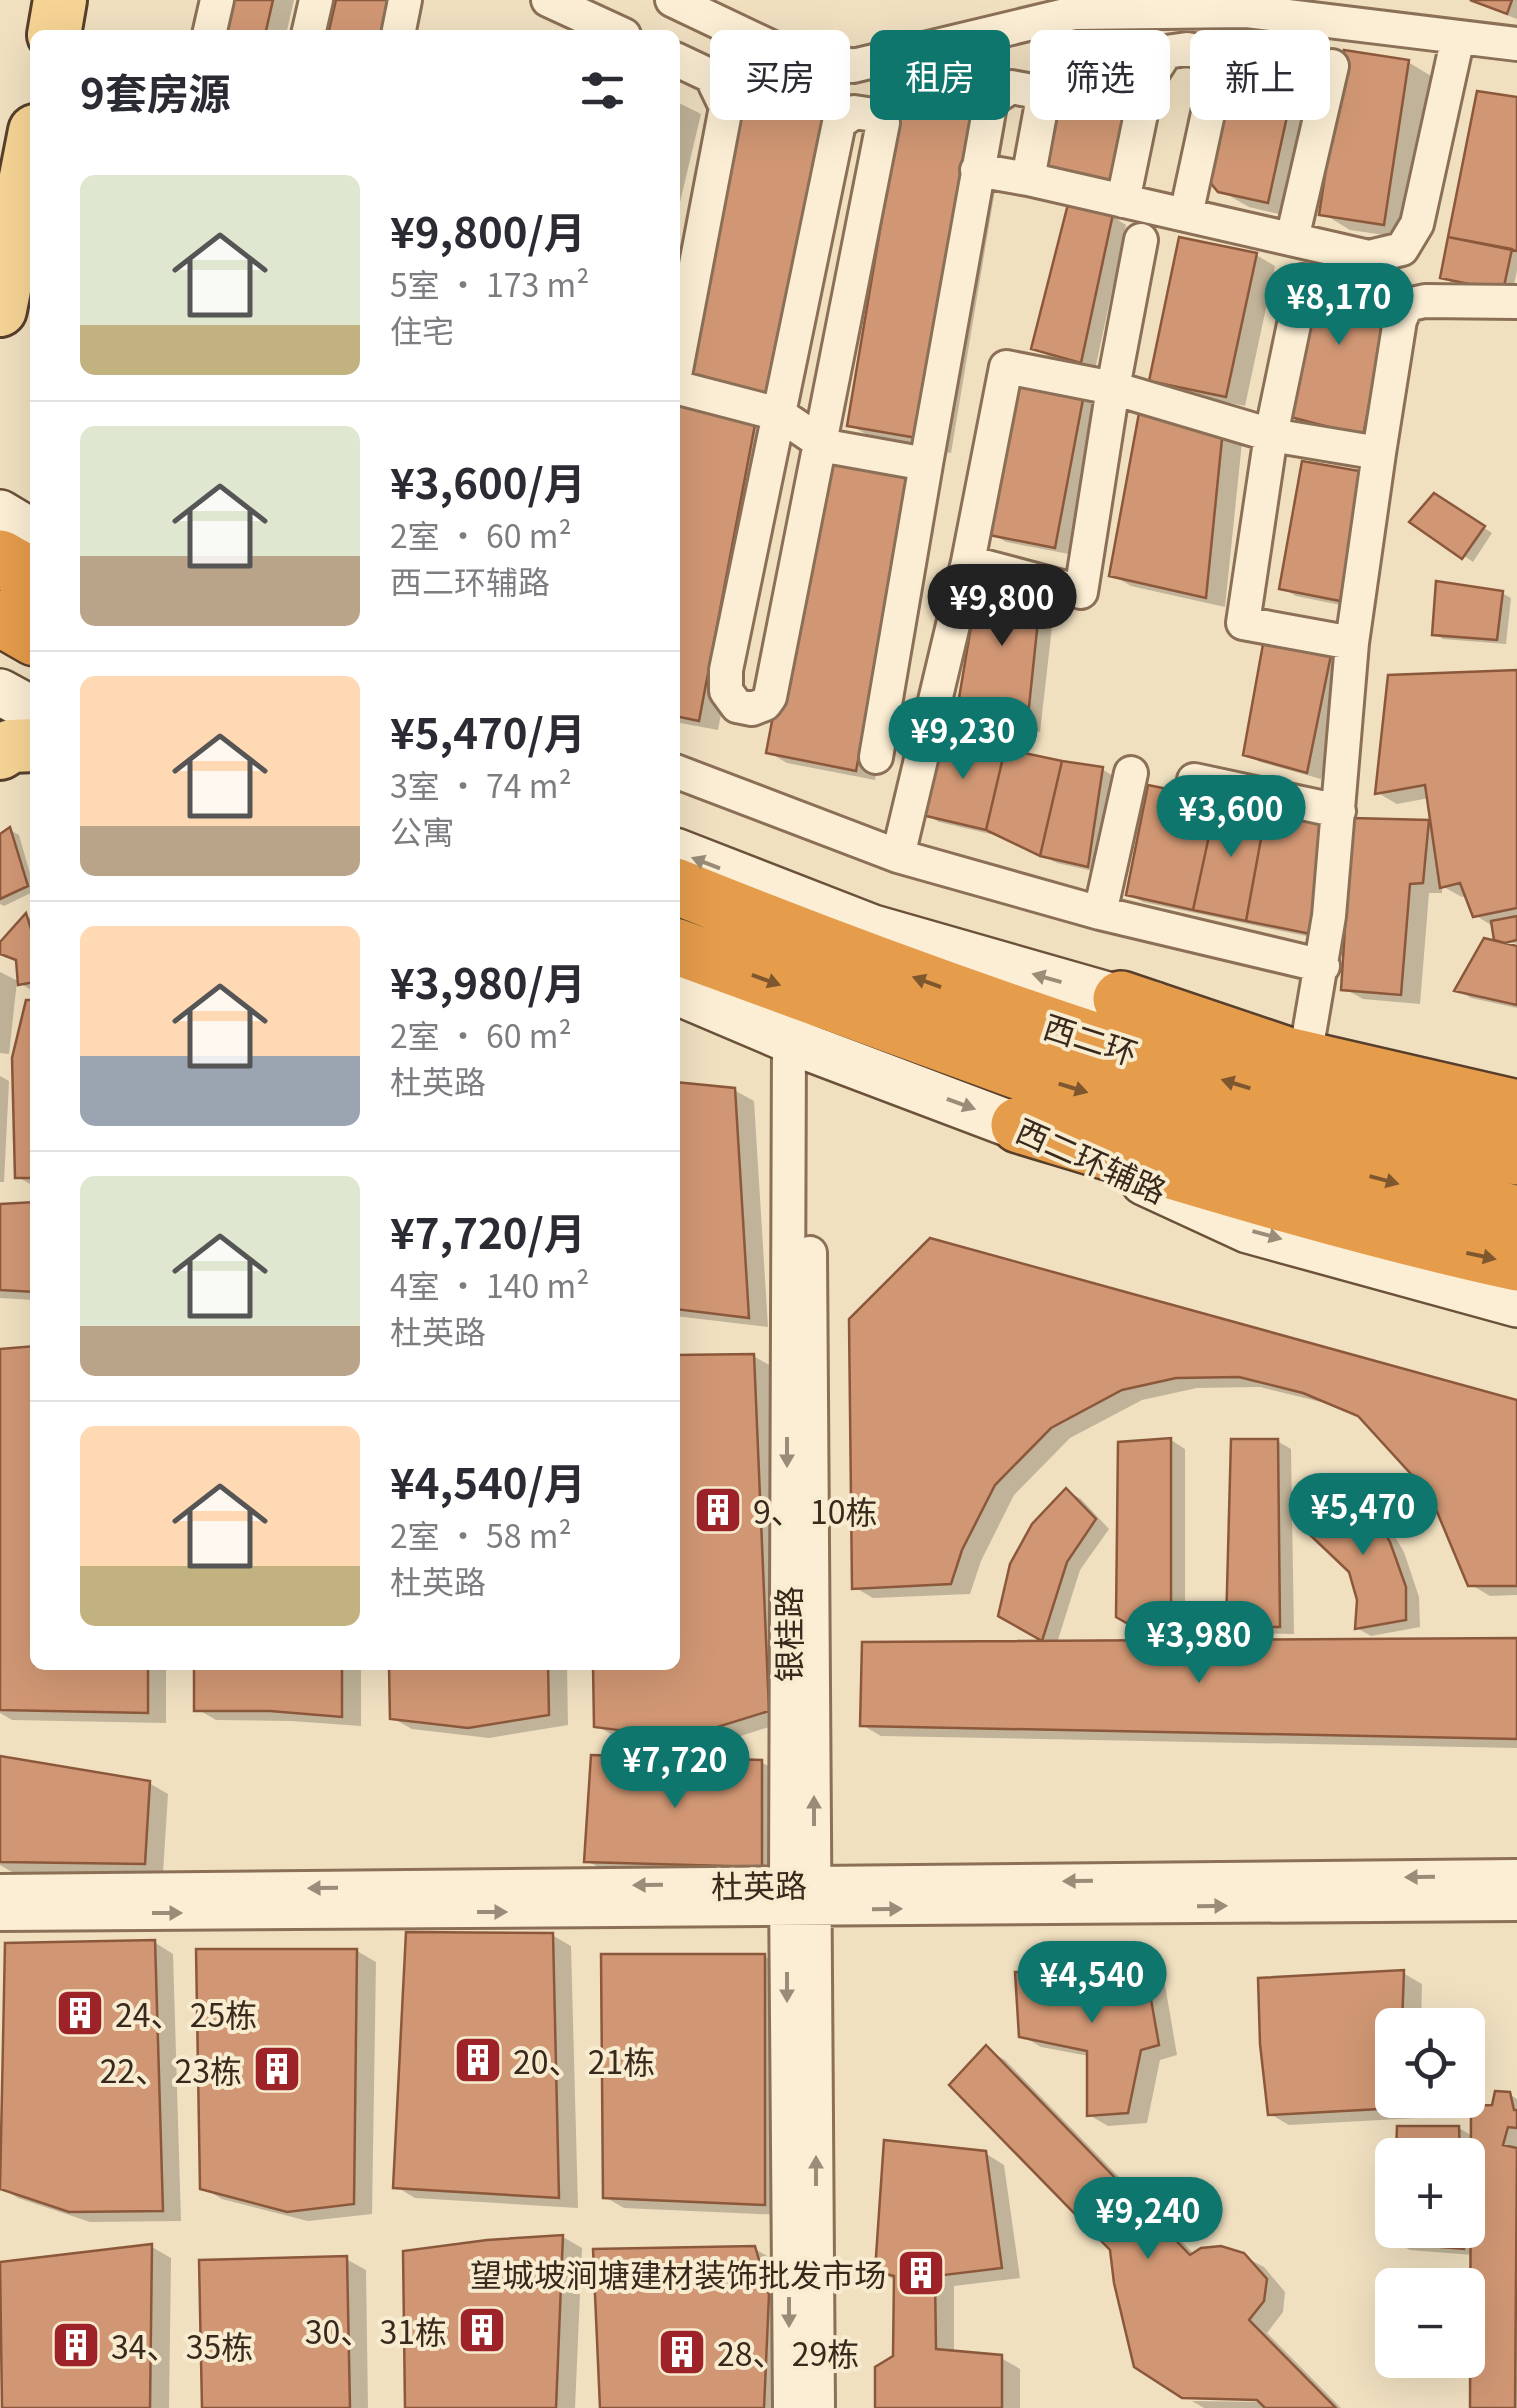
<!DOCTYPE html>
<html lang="zh">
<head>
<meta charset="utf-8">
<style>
	:root { --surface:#fff; --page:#f2f2f3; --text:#2b2b33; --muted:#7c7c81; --line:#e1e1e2; --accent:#0f766e }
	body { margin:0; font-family:Georgia,"Noto Sans SC",serif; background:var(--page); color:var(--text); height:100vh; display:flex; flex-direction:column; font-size:38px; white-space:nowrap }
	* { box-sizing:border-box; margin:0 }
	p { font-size:32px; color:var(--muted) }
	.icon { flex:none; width:55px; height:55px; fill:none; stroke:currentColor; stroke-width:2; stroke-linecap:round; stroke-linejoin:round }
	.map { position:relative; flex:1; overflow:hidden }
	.drawer { position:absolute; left:30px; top:30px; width:650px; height:1640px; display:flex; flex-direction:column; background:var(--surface); border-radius:15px; box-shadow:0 10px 40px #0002 }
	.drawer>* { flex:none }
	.guide { position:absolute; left:710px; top:30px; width:655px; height:90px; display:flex; gap:20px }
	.controls { position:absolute; left:1375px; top:2008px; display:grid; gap:20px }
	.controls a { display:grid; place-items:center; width:110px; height:110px; border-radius:15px; background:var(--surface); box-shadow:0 10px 40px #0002; font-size:50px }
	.price { position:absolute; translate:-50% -85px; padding:0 22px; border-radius:35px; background:var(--accent); color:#fff; font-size:32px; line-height:65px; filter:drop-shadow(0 2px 5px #0008) }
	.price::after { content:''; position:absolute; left:50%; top:60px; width:30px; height:22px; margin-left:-15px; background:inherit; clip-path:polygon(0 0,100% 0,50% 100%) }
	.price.current { background:#222; color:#fff }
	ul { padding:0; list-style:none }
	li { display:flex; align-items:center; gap:30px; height:250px; padding:0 50px }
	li+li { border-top:2px solid var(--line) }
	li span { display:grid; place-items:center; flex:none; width:280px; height:200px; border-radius:15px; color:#555 }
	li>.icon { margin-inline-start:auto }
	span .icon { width:120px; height:120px; fill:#fffc; stroke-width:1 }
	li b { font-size:42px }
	h2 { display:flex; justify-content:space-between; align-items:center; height:120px; padding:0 50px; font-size:42px }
	.tag { padding:0 35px; border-radius:15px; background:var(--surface); box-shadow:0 10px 40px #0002; font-size:35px; line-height:90px }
	.tag.current { background:var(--accent); color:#fff }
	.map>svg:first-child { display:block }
</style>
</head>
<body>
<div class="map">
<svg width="1517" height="2408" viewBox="0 0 1517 2408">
	<rect width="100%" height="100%" fill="#f0e0c0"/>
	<path fill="#0003" d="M221,0h73l-8,35h-72z
		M1468,0h49v19z
		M1149,31l20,11 -28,158 -74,-12z
		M1303,42l28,16 -35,160 -47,-11 -30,-17z
		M1408,62l28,17 -24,160 -62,-9 -28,-17z
		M1517,100v170l-5,25 -61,-13 -9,-6z
		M675,101l26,13 -26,109z
		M978,107l28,17 -55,329 -73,-12 -28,-16z
		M1112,216l14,9 -31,145 -47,-14 -14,-8z
		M1256,255l19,11 -30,140 -74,-15 -20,-11z
		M1394,279l19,11 -31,155 -77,-20 -19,-11z
		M1084,397l14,8 -29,149 -63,-12 -14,-8z
		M680,402l95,25 -57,303 -43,-8v-292z
		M1141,416l101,26 -17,165 -94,-21 -19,-11z
		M1364,474l-9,134 -59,-12 -14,-8z
		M930,491l-55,289 -88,-17 -19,-11z
		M1443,501l49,32 -19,29 -60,-41z
		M1041,584l15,8 -16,140 -66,-15 -14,-9z
		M1502,593l9,5 -5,46 -63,-5 -9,-6z
		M1331,653l14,8 -24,118 -61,-17 -14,-8z
		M1517,672v272l-15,-5 -8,-12 -19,-12 -8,-19 -5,1 -20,-11v7h-13l-9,111 -57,-5 -20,-11 85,-166 5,3 -4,-27 -32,6 -19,-11z
		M1102,769l14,9 -14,95 -45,-10 -54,-26 -64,-15 -14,-8z
		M1150,788l175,152 -182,-38 -14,-8z
		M10,830l9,5 16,56 -31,15 -4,-2v-66z
		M27,916l8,5v67l-6,1 -12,-8 -8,73 -9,-1v-81l20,10 -2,-22 -18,-7v-8z
		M1517,948v60l-46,-10 -13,-8z
		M35,1002v185l-17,-10z
		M0,1076l9,5 -5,101h-4z
		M675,1084l59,6 20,11 14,226 -93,-11z
		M35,1205v95l-35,-2v-92z
		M851,1320l666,83v192l-27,1 -20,-12 -38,-90 -67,-75 -40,-16 -65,-16 -63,1 -55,12 -72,38 -56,57 -33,66 -11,33 -97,4 -19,-11z
		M35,1349v316h131v58l-154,-3 -12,-7v-362z
		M753,1356l20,11 15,354 -85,27 -87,-11 -19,-11 -2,-61h80v-307z
		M1171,1440l14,9v185l-32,2 -35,-21z
		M1277,1441l14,8 3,185 -51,-1 -14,-8z
		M1342,1488l43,32 19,32 15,45 1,30 -49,9 -14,-8 2,-29z
		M1067,1491l14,8 28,30 -29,41 -23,73 460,-2v107l-636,-12 -19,-11 189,-82 -50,-28z
		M197,1665h164v61l-70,-5 -75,-1 -19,-11z
		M391,1665h176l1,60 -79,13 -77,-9 -20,-11z
		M0,1759l149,24 19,11 -5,79 -151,-1 -12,-7z
		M761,1762l19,11 1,103 -176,-5 -19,-11z
		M552,1935l19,11 7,262 -163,-10 -20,-12z
		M154,1942l19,12 8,267 -91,1 -72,-24 -18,-11 7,-241z
		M357,1951l19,11 -4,252 -64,7 -86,-22 -19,-11z
		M764,1956l20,12 -1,247 -159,-7 -19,-11z
		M1146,1973l19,12 12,70 -17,5 -13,63 -39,3 -19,-11v-59l-48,-9 -19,-11z
		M1403,1973l19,11 -1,41h-29v75h26l-1,18 -128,7 -19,-11z
		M986,2049l19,11 190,195 48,1 21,11 21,25 -2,20 -16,21 74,75h-137l-12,-7 78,1 -158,-153z
		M1509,2094l8,5v309h-45l1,-153 -63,-5 -15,-8 1,-12h72v-75h-69l60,-27 15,9 20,-30z
		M985,2153l19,12 16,113 -66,8v67l47,5 19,11v39h-143l18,-50 1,-77 -18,-11z
		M563,2237l19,11 -7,160h-167z
		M152,2247l19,11 -2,150h-164z
		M755,2249l19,11 9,148h-181z
		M346,2259l20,11 2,138h-163z"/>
	<path fill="#d19774" stroke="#8b583b" stroke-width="2.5" d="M219,0h54l-8,35h-54z
		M336,0h61l-9,35h-60z
		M1470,0h42l-5,14z
		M1074,15l76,14 -28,162 -77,-13z
		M1241,26l63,13 -36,164 -50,-11 -14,-17z
		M1344,50l65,10 -25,165 -65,-10z
		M750,76l85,18 -64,308 -85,-18z
		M1477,91l40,6v154l-69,-14z
		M903,93l76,12 -56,334 -76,-13z
		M1068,204l45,10 -32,149 -50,-14z
		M1179,237l78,16 -31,144 -77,-16z
		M1448,237l64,12 -9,42 -63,-13z
		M1313,263l81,14 -31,159 -80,-21z
		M1018,381l66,13 -29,154 -66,-13z
		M678,399l79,15 -58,307 -24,-5v-300z
		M1139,413l84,16 -17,169 -97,-22z
		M821,460l91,17 -56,294 -90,-18z
		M1302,461l63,11 -25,129 -61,-12z
		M1434,493l51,33 -23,33 -53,-37z
		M980,573l62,9 -15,144 -70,-16z
		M1436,581l67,10 -6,49 -65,-5z
		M1265,633l67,17 -25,123 -64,-18z
		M1517,670v238l-44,9 -13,-34 -20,5 -15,-103 -50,9 13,-119z
		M941,734l64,15 -19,81 -64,-15z
		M1005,749l57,12 -22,95 -54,-26z
		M1062,761l41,6 -15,100 -48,-11z
		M1148,785l69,14 -24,111 -67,-15z
		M1217,799l50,7 -21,115 -53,-11z
		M1267,806l66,13 -22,115 -65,-13z
		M1352,818l77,2 -6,63 -13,1 -9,111 -60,-5z
		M10,827l18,59 -28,13v-65z
		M26,913l9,29v40l-17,3 -2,-25 -16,-6v-12z
		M1517,916v24l-12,3 -11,-3 -3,-19z
		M1484,938l33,8v59l-63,-14z
		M26,1000h9v178h-20l-3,-120z
		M675,1082l60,6 14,230 -74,-9z
		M35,1202v90l-35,-2v-86z
		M930,1238l587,162v186h-49l-38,-91 -72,-79 -55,-23 -64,-16 -63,1 -54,12 -71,38 -56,57 -33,65 -11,34 -99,5 -3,-270z
		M35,1346v319h113v48l-148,-3v-361z
		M754,1354l15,357 -87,27 -88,-11 -1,-62h82v-310z
		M1171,1438v189l-34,2 -21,-12 2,-175z
		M1231,1439h47l2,188h-54z
		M1342,1484l29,25 19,33 16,45v33l-51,9 2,-29 -8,-28 -43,-41z
		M1066,1488l30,31 -29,43 -25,79 -44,-25 12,-52 22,-40z
		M1517,1638v101l-657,-13 2,-84z
		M194,1665h148v52l-72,-6h-76z
		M389,1665h159l1,50 -81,13 -78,-9z
		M591,1755l171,5v107l-178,-5z
		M0,1756l150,25 -5,83 -145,-2z
		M406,1932l147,1 6,265 -166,-10z
		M155,1940l8,271 -94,1 -69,-23 5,-246z
		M196,1949h161l-3,255 -67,8 -87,-23z
		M601,1954h164v251l-162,-7z
		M1404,1970l-2,55h-10v75h7l-1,8 -130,7 -8,-71 -2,-66z
		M1146,1971l13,74 -18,5 -13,63 -41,3v-65l-68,-14 -4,-65z
		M986,2045l204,210 11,-7 20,-2 23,7 23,26 -3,22 -15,19 87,88h-71l-8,-8 -75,-2 -48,-31 -20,-84 -4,-33 -161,-165z
		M1495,2091l15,1 4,18h3v18l-9,-1 -5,18 14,3 -2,260h-45l1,-302 21,-1z
		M1397,2126h62l1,29h-64z
		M884,2140l102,11 16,117 -67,8 1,73 66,6v53h-127v-41l18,-11 1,-80 -19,-5z
		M1393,2230h70l1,19 -71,-6z
		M563,2235l-7,173h-151l-2,-157 84,-11z
		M152,2244l-2,164h-148l-2,-146z
		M755,2246l14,49 -5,113h-164l-7,-159z
		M347,2256l3,152h-148l-3,-148z"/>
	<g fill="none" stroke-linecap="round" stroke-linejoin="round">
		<g stroke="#8b7057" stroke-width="38">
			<path id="street" d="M548,0l76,35
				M672,0l103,49 78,17 221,-53 173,-2 270,33
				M209,35l8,-35
				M308,35l8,-35
				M398,35l7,-35
				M675,59l36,17 15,31 -51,268
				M854,112l20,3 9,8 -113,574 -5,7 -13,5 -15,-3 -11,-15v-21l113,-547z
				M1028,179l341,78 33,-8 15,-25 41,-187
				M1123,201l25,-121 18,-28 21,-3 24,4 7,14 -32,148
				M1292,239l40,-173
				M1141,240l-28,148 158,47 32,-154
				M675,387l104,27 47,32 100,18 -50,293
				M1271,435l108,18 -27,190 -109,-20z
				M1379,453l21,-133 7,-15 18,-4 92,1
				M926,464l65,-364 20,-13 22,4 9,12 -14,76 -51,-9
				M675,771l223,85 202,57 223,53
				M1194,780l145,31
				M898,856l70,-294 38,-195 107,21 -32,204 -113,-30
				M1100,913l31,-140
				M1309,1034l20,-118 23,-273
				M789,1039l-3,845 4,524
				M810,1253l8,1155
				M0,1891l1517,-15
				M0,1914l1517,-10"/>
		</g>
		<g stroke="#6c513a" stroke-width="50">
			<path id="secondary" d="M0,513l35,21
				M0,692l35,19
				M675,851l198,77 248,71 33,6
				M675,991l134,57 241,91
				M1144,1182l104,48 269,74"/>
		</g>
		<g stroke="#583f2c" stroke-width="58">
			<path id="primary" d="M54,35l6,-35
				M0,310l35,-179
				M0,753l11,-7 24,-1"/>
		</g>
		<g stroke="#583f2c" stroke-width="60">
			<path id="highway" d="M0,558l35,20
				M0,618l35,20
				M675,886c212,86 430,162 650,226 63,18 128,30 192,45
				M675,946l342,125 296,90 204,53
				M1121,999l166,56 230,53
				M1019,1125c165,50 329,101 498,138"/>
		</g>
		<use href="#street" stroke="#fbeed4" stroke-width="32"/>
		<use href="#secondary" stroke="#fbeed4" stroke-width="45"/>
		<use href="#primary" stroke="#f6d495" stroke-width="52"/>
		<use href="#highway" stroke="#e59c4b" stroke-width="55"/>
	</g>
	<defs><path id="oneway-solid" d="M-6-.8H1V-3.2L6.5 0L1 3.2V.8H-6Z" transform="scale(2.5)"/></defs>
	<g fill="#9a8c78">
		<use href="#oneway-solid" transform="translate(706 863) rotate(-159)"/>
		<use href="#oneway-solid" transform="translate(1047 978) rotate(-164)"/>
		<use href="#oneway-solid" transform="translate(961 1104) rotate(20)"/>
		<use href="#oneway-solid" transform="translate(1267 1235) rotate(15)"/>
		<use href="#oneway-solid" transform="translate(787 1452) rotate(90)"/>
		<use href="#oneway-solid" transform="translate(814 1811) rotate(-90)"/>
		<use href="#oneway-solid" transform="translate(1420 1877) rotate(179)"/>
		<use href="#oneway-solid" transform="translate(1078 1881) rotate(179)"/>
		<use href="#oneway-solid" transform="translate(648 1885) rotate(179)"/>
		<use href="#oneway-solid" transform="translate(323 1888) rotate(179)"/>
		<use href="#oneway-solid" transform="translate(1212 1906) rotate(-1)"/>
		<use href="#oneway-solid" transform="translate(887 1909) rotate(-1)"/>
		<use href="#oneway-solid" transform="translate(492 1912)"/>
		<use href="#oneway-solid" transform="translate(167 1913)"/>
		<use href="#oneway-solid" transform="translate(787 1987) rotate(90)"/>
		<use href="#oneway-solid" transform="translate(816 2171) rotate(-90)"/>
		<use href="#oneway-solid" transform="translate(789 2312) rotate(90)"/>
	</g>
	<g fill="#7e572f">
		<use href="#oneway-solid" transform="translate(766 980) rotate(20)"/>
		<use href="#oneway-solid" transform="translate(927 982) rotate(-160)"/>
		<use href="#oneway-solid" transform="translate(1236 1084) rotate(-163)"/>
		<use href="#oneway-solid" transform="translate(1073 1088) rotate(17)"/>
		<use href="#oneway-solid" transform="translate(1384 1180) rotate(15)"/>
		<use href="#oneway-solid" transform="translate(1481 1256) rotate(12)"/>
	</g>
	<defs>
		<g id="building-square" transform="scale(2.5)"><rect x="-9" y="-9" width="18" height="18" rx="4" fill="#9d2329" stroke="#f7ebd0"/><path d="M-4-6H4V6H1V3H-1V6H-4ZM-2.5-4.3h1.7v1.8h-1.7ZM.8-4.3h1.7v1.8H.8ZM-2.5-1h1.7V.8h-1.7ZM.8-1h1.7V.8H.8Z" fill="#fff"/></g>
	</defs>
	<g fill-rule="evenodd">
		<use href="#building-square" x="718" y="1510"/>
		<use href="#building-square" x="80" y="2013"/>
		<use href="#building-square" x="478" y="2060"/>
		<use href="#building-square" x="277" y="2069"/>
		<use href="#building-square" x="921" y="2273"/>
		<use href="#building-square" x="482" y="2330"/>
		<use href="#building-square" x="76" y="2345"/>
		<use href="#building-square" x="682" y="2352"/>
	</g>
	<g text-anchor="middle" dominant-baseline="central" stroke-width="8" stroke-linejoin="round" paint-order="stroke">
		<g font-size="32" fill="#39291c" stroke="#f7ebd0">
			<text transform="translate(1091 1038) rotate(18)">西二环</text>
			<text transform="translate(1092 1159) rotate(24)">西二环辅路</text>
			<text transform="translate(787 1634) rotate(-90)">银桂路</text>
			<text transform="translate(759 1884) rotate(-1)">杜英路</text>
		</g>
		<g font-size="32" fill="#39291c" stroke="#f7ebd0" text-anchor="start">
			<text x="753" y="1510">9、 10栋</text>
			<text x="115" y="2013">24、 25栋</text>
			<text x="513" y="2060">20、 21栋</text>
			<text x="242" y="2069" text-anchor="end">22、 23栋</text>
			<text x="886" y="2273" text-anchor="end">望城坡涧塘建材装饰批发市场</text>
			<text x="447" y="2330" text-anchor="end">30、 31栋</text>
			<text x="111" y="2345">34、 35栋</text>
			<text x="717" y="2352">28、 29栋</text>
		</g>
	</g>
</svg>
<div class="controls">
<a><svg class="icon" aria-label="locate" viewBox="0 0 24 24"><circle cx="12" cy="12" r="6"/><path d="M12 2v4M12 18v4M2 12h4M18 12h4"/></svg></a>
<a>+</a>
<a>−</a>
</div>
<b class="price" style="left:1339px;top:348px">¥8,170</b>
<b class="price current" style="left:1002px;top:649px">¥9,800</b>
<b class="price" style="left:963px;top:782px">¥9,230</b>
<b class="price" style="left:1231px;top:860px">¥3,600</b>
<b class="price" style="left:1363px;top:1558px">¥5,470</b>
<b class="price" style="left:1199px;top:1686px">¥3,980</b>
<b class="price" style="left:675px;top:1811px">¥7,720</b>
<b class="price" style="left:1092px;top:2026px">¥4,540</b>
<b class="price" style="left:1148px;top:2262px">¥9,240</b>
<div class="guide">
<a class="tag">买房</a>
<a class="tag current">租房</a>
<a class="tag">筛选</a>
<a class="tag">新上</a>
</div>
<section class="drawer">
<h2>9套房源<svg class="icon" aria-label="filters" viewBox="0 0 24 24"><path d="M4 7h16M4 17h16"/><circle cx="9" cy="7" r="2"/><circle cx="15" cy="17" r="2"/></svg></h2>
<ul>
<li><span style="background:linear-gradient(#dfe7d0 75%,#c2b280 0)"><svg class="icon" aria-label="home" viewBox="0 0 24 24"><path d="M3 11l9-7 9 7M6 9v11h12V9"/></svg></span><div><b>¥9,800/月</b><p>5室 · 173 m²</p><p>住宅</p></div></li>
<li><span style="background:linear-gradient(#dfe7d0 65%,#b9a48a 0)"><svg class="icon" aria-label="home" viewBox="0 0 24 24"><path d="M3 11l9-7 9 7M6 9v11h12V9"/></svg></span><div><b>¥3,600/月</b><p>2室 · 60 m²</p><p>西二环辅路</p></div></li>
<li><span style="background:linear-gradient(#ffd9b3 75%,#b9a48a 0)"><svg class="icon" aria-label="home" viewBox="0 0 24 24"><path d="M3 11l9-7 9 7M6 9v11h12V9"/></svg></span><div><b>¥5,470/月</b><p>3室 · 74 m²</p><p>公寓</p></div></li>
<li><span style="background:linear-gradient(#ffd9b3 65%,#9aa5b1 0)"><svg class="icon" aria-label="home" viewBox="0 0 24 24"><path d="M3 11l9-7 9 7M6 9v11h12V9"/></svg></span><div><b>¥3,980/月</b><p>2室 · 60 m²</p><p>杜英路</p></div></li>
<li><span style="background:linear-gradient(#dfe7d0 75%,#b9a48a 0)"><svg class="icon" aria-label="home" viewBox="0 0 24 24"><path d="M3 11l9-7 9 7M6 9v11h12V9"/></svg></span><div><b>¥7,720/月</b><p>4室 · 140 m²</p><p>杜英路</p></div></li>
<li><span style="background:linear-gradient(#ffd9b3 70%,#c2b280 0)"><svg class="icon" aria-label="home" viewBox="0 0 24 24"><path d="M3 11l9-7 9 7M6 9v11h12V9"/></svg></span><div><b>¥4,540/月</b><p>2室 · 58 m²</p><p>杜英路</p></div></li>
</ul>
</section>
</div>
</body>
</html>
